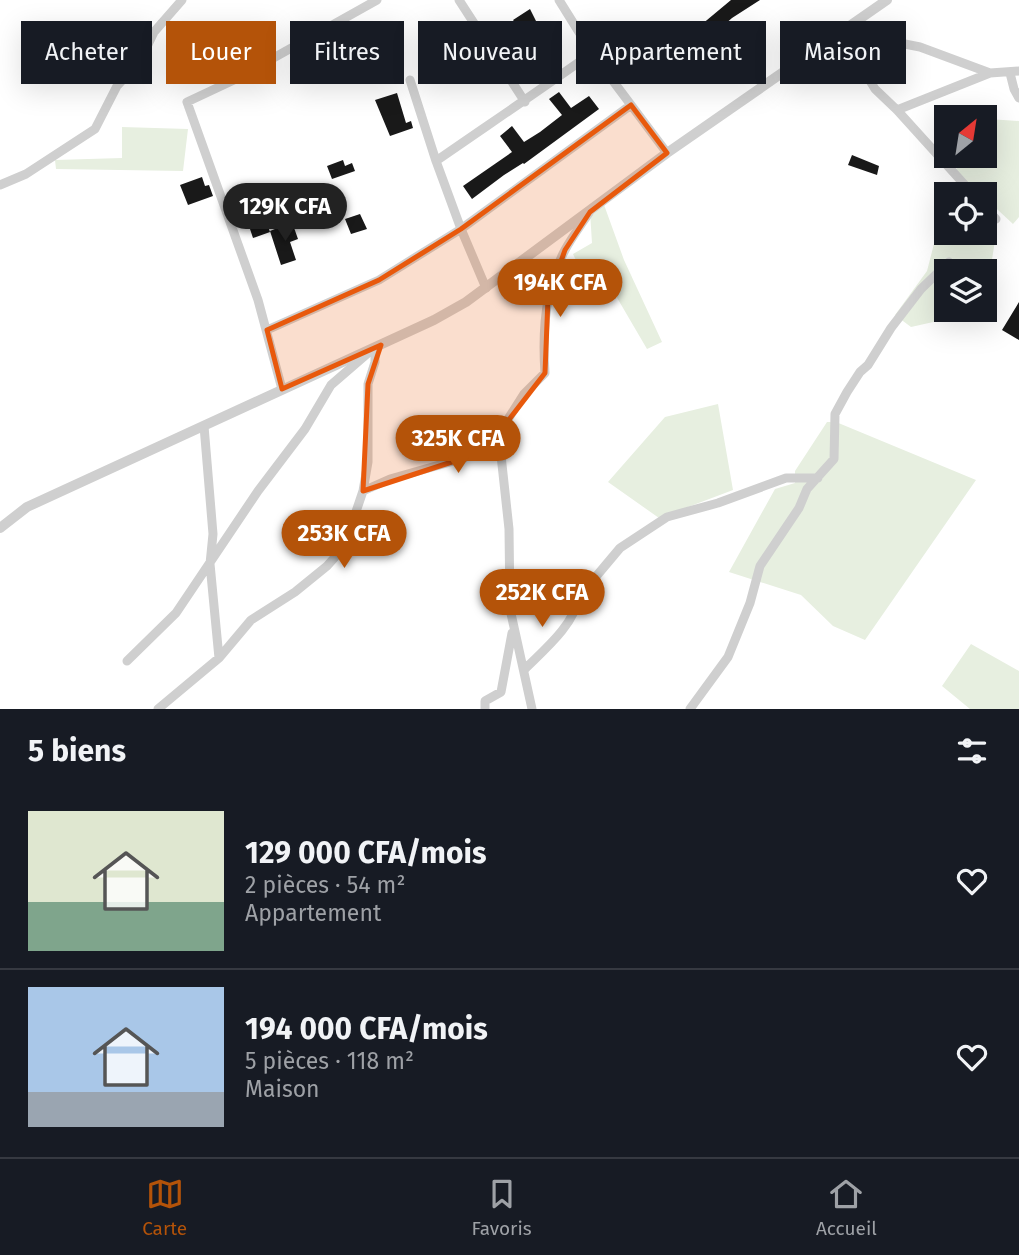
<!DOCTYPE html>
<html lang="fr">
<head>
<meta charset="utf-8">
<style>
	:root { --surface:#171b24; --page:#20242c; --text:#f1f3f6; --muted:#9ea1a6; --line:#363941; --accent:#b45309 }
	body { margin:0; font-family:"Fira Sans",sans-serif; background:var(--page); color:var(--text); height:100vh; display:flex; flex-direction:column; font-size:26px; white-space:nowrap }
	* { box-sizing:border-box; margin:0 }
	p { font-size:23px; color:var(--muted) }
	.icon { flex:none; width:38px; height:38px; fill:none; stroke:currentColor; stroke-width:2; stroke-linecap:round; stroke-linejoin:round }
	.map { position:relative; height:709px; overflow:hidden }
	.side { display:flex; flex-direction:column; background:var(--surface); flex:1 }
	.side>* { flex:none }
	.banner { position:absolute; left:21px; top:21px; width:978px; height:63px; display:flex; gap:14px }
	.needle { width:46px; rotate:30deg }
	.controls { position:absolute; left:934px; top:105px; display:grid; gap:14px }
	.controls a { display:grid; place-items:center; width:63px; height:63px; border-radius:0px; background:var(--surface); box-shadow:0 7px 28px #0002; font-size:35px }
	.price { position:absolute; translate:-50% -60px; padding:0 16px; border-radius:24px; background:var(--accent); color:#fff; font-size:23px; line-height:46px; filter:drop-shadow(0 2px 4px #0008) }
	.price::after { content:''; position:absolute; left:50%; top:42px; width:21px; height:16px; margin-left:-10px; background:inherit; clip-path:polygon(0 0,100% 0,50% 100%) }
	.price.active { background:#222; color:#fff }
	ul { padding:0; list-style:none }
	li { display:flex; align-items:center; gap:21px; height:175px; padding:0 28px }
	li+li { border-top:2px solid var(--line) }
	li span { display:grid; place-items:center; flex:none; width:196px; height:140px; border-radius:0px; color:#555 }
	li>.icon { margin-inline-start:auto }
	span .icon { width:84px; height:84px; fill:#fffc; stroke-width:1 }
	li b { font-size:30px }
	h2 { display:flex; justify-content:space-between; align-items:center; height:84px; padding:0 28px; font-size:30px }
	.pill { padding:0 24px; border-radius:0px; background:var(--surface); box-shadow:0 7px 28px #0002; font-size:24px; line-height:63px }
	.pill.active { background:var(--accent); color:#fff }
	.tabs { display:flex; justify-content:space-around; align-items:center; height:98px; border-top:2px solid var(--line); background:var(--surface); font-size:19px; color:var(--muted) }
	.tabs a { display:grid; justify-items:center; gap:4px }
	.tabs .active { color:var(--accent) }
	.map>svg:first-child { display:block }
</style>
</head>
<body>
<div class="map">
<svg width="1019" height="709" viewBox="0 0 1019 709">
	<rect width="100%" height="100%" fill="#fff"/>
	<path fill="#e7efe0" d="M988,119l31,2v96l-6,7 -28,-26v-4h-4l-26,-23 9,-15h21v-33z
		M122,127l66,2 -5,42 -127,-2 -1,-9 67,-2z
		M603,202l21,58 38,82 -15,7 -38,-65 -20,4 -16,-34 19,-11 -2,-31z
		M947,204v29h38v-12l11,13 -5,32 -6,10v-5h-38v39h17l-4,6 -49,11 -16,-12 32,-44 17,-66z
		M718,404l15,86 -74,28 -51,-36 57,-65z
		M827,422h9l140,58 -111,160 -32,-14 -32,-31 -72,-23 46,-83 20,-6v-12z
		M971,644l48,27v38h-49l-28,-23z"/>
	<path fill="#191919" d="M731,0h29l-28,18 -25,22 -64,44 -10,-14 24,-17 4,5 8,-5 1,2 33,-26 -2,-4z
		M530,9l9,18 -14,10 -12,-17z
		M390,34l9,15 -13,8 -2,-3 -19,13 -7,-10 20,-14 -1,-2z
		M559,92l12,16 18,-12 10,13 -75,55 -1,-1 -19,12 -32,24 -9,-13 49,-34 -12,-16 12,-10 12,16 16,-10 22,-17 -13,-16z
		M397,93l9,30 5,-2 2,7 -23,8 -15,-36z
		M852,155l27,11 -2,9 -29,-10z
		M343,160l2,6 7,-3 3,8 -23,8 -5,-13z
		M202,177l3,9 4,-1 4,11 -25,9 -8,-20z
		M360,214l7,15 -16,5 -6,-15z
		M264,215l6,17 -17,6 -6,-18z
		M292,222l6,17 -8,3 6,18 -15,5 -11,-34z
		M1019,302v38l-17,-10z"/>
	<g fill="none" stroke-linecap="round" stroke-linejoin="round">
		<path stroke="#cfcfcf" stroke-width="9" d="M459,0l66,102
			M559,0l33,53 75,100
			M849,33l71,14 70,26 29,-2
			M852,34l-2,6 12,28 13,21 22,21 76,84
			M1010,73l4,16 5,9
			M410,80l26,81 25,68 170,-124
			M897,110l93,-37
			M436,161c52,-36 104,-71 156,-108
			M0,185l26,-11 69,-45 22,-43 23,-25 14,-29 28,-32
			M985,208l11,11
			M267,330l112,-50 82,-51 25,59
			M282,389l-24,-89 -71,-198 49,-23 141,-79
			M204,426l9,108 -3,30 9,94
			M508,426l-8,20 9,83 1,80 22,100
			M363,491l27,-12 74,-21 37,-28 23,-36 21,-21c-3,-42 0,-86 20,-123 7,-13 16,-25 24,-37
			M511,584l60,14h7l42,-50 47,-31 51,-14 68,-25h32
			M127,661l49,-48 82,-122 47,-62 26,-44 37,-32
			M525,669c19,-19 50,-45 53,-71
			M158,709l61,-51 32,-38 44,-28 32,-26 17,-19 19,-56 5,-29v-78l7,-22v-14
			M485,709v-8l16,-9 11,-59
			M690,709l38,-52 22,-54 10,-37 39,-58 8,-19 27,-30 1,-45 12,-22 13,-20 8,-7 23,-37 30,-39 28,-27"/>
		<path stroke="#cfcfcf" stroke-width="10" d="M0,528l27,-21 407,-187 32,-18 201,-149 220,-153"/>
	</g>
	<path fill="#e8590c" fill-opacity="0.2" stroke="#e8590c" stroke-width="5" stroke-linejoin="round" d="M631,105l36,48 -77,59 -25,38 -17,48 -3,75 -44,57 -37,28 -101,33 5,-107 13,-39 -99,44 -15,-59 112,-50 82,-51z"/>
</svg>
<div class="controls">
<a><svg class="needle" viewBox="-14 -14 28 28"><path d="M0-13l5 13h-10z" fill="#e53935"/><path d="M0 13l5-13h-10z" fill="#9ea1a6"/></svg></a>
<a><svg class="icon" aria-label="locate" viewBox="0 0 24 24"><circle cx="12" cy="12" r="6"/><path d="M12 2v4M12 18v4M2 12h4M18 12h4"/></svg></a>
<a><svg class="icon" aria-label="layers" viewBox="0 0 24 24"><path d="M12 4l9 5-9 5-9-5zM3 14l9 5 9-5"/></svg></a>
</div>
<b class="price active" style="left:285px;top:243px">129K CFA</b>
<b class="price" style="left:560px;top:319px">194K CFA</b>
<b class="price" style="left:458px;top:475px">325K CFA</b>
<b class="price" style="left:344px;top:570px">253K CFA</b>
<b class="price" style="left:542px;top:629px">252K CFA</b>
<div class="banner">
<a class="pill">Acheter</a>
<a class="pill active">Louer</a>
<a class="pill">Filtres</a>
<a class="pill">Nouveau</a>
<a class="pill">Appartement</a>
<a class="pill">Maison</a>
</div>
</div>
<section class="side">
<h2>5 biens<svg class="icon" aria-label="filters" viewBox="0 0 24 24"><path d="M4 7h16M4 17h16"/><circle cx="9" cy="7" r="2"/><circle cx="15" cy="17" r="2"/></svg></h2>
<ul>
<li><span style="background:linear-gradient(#dfe7d0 65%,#7fa58c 0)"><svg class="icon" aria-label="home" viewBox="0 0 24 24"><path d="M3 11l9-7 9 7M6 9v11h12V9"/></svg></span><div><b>129 000 CFA/mois</b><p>2 pièces · 54 m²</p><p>Appartement</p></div><svg class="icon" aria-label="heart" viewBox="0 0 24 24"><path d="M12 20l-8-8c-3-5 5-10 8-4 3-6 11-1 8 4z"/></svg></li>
<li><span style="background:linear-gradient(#a9c7e8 75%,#9aa5b1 0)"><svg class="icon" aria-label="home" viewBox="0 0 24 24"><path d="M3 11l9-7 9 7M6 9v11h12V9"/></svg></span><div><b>194 000 CFA/mois</b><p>5 pièces · 118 m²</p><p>Maison</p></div><svg class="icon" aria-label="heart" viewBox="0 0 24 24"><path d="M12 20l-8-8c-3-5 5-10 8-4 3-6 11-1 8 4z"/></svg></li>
</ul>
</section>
<nav class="tabs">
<a class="active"><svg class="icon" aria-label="map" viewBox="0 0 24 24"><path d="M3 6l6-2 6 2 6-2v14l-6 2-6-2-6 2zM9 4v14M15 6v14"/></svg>Carte</a>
<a><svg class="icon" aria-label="saved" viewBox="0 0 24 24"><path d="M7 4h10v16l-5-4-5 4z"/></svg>Favoris</a>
<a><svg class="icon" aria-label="home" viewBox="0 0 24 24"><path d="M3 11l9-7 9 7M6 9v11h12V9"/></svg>Accueil</a>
</nav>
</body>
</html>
